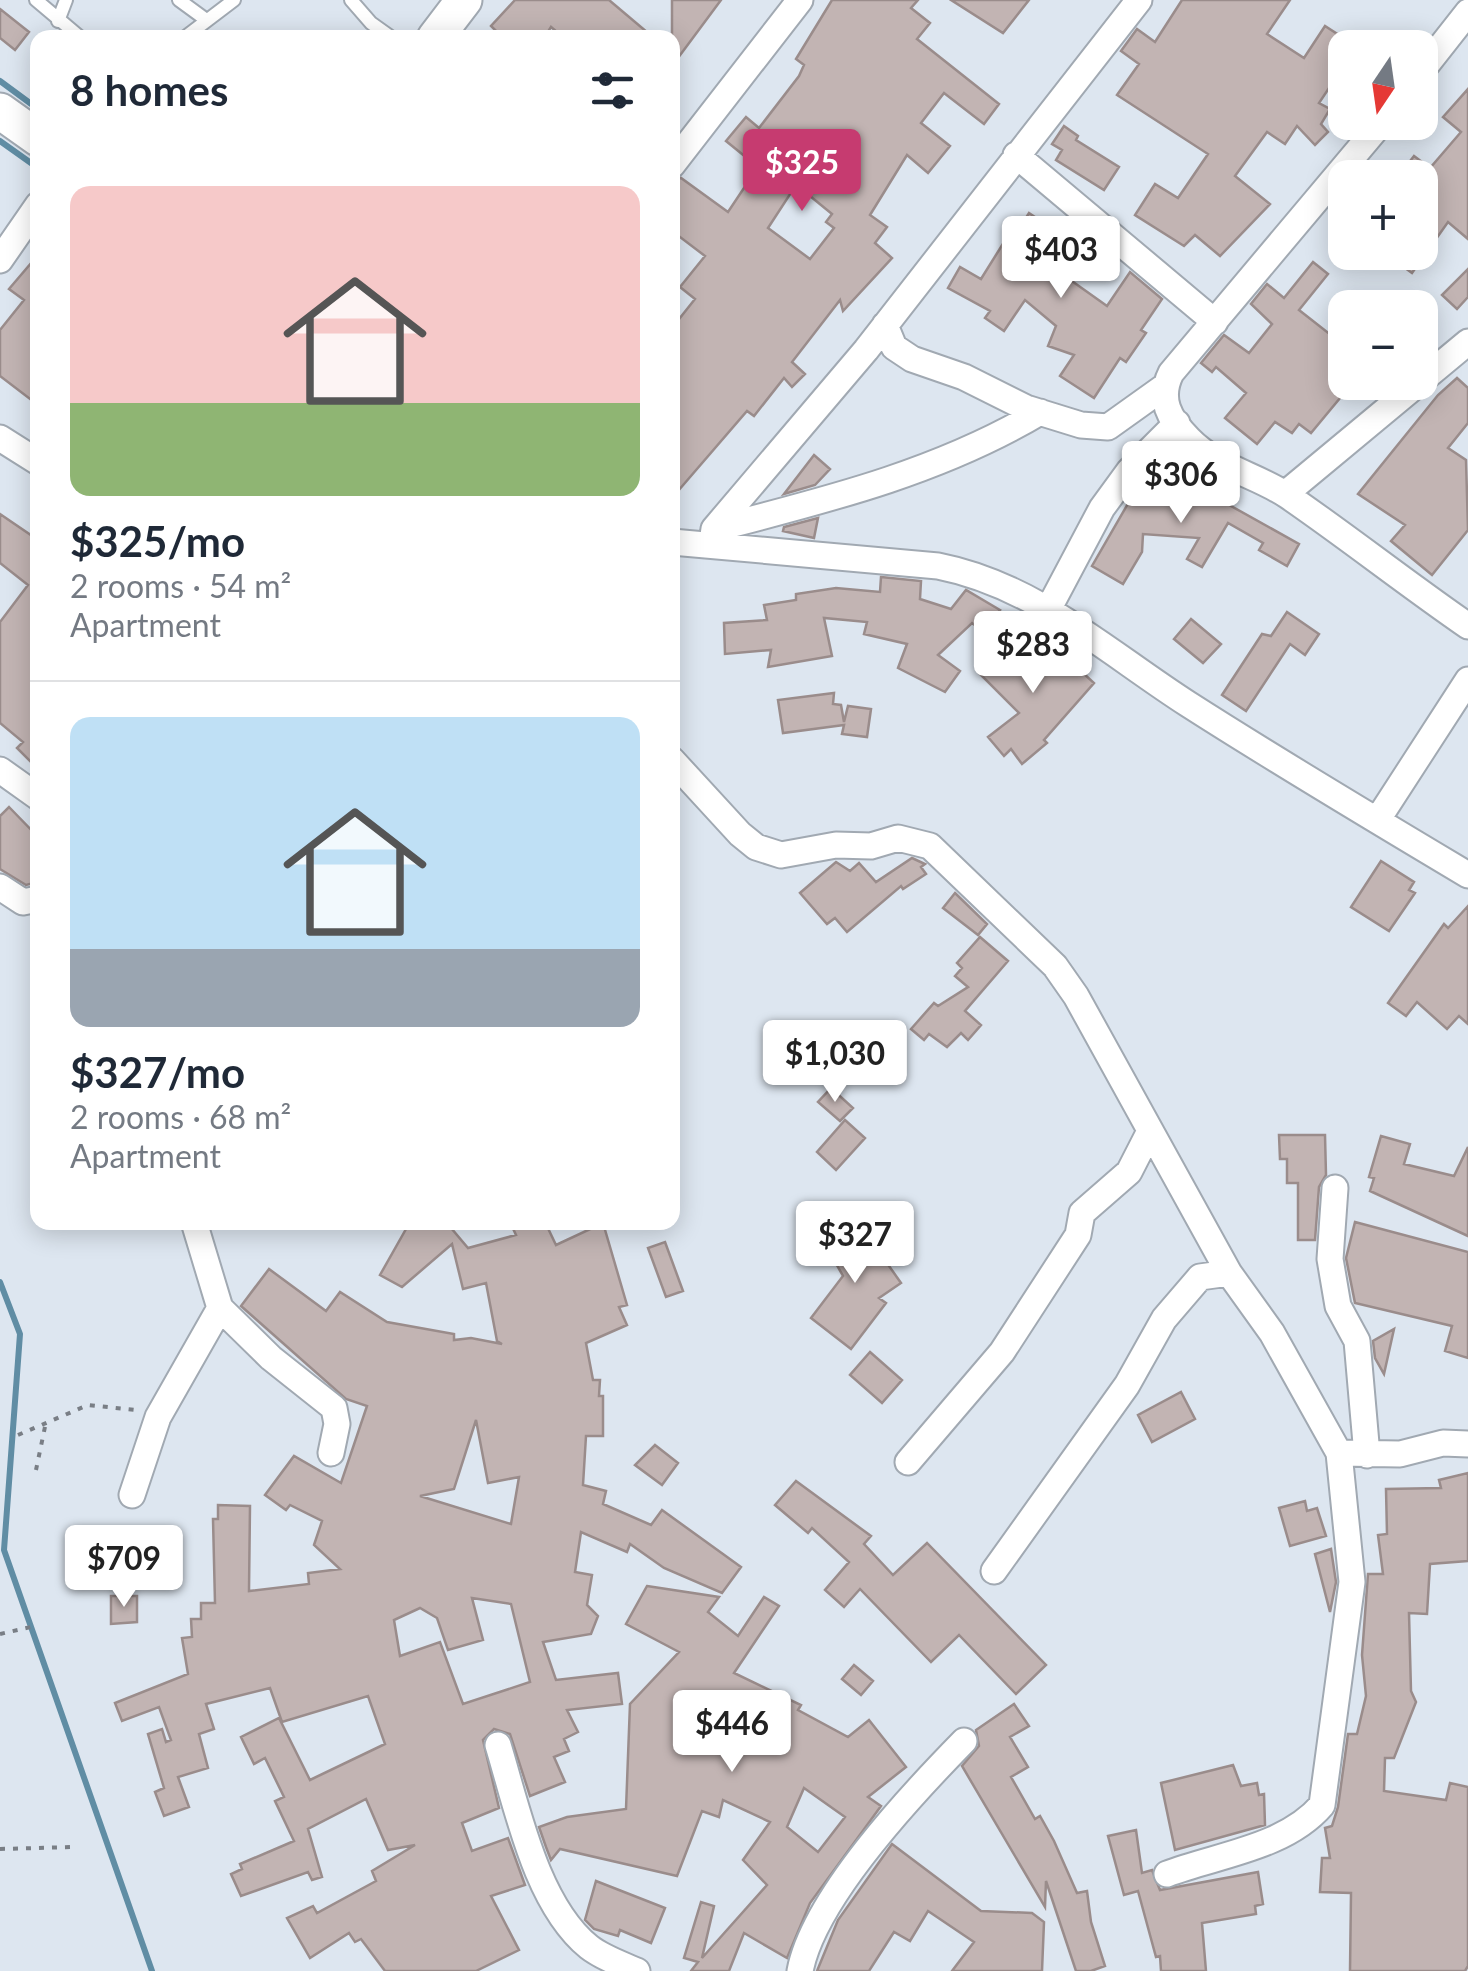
<!DOCTYPE html>
<html lang="en">
<head>
<meta charset="utf-8">
<style>
	:root { --surface:#fff; --page:#f2f2f3; --text:#1f2937; --muted:#747a83; --line:#e0e1e3; --accent:#c63b70 }
	body { margin:0; font-family:Lato,sans-serif; background:var(--page); color:var(--text); height:100vh; display:flex; flex-direction:column; font-size:38px; white-space:nowrap }
	* { box-sizing:border-box; margin:0 }
	p { font-size:32px; color:var(--muted) }
	.icon { flex:none; width:55px; height:55px; fill:none; stroke:currentColor; stroke-width:2; stroke-linecap:round; stroke-linejoin:round }
	.map { position:relative; flex:1; overflow:hidden }
	.details { position:absolute; left:30px; top:30px; width:650px; height:1200px; display:flex; flex-direction:column; background:var(--surface); border-radius:20px; box-shadow:0 5px 25px #0003 }
	.details>* { flex:none }
	.needle { width:65px; rotate:193deg }
	.buttons { position:absolute; left:1328px; top:30px; display:grid; gap:20px }
	.buttons a { display:grid; place-items:center; width:110px; height:110px; border-radius:20px; background:var(--surface); box-shadow:0 5px 25px #0003; font-size:50px }
	.price { position:absolute; translate:-50% -85px; padding:0 22px; border-radius:10px; background:#fff; color:#222; font-size:32px; line-height:65px; filter:drop-shadow(0 2px 5px #0008) }
	.price::after { content:''; position:absolute; left:50%; top:60px; width:30px; height:22px; margin-left:-15px; background:inherit; clip-path:polygon(0 0,100% 0,50% 100%) }
	.price.current { background:var(--accent); color:#fff }
	ul { padding:0; list-style:none }
	li { display:grid; align-content:center; gap:20px; height:530px; padding:0 40px }
	li+li { border-top:2px solid var(--line) }
	li span { display:grid; place-items:center; height:310px; border-radius:20px; color:#555 }
	li>.icon { margin-inline-start:auto }
	span .icon { width:180px; height:180px; fill:#fffc; stroke-width:1 }
	li b { font-size:42px }
	h2 { display:flex; justify-content:space-between; align-items:center; height:120px; padding:0 40px; font-size:42px }
	.map>svg:first-child { display:block }
</style>
</head>
<body>
<div class="map">
<svg width="1468" height="1971" viewBox="0 0 1468 1971">
	<rect width="100%" height="100%" fill="#dde6f0"/>
	<g fill="none" stroke-linecap="round" stroke-linejoin="round">
		<path stroke="#608da4" stroke-width="6" d="M0,81l38,28
			M0,141l38,27
			M0,1282l20,52 -16,216 148,421"/>
	</g>
	<path fill="#c2b4b3" stroke="#9a8c8b" stroke-width="2.5" fill-rule="evenodd" d="M515,0h94l45,38h-90l-13,-11 -7,11h-41l-12,-12z
		M672,0h49l-49,66z
		M832,0h86l-7,8 19,15 -13,16 82,65 -15,20 -40,-31 -23,30 29,23 -22,27 -21,-18 -37,60 17,12 -12,16 17,15 -49,53 -3,-11 -48,62 13,12 -13,13 -8,-9 -30,38 -7,-5 -75,87v-170l23,-29 -15,-12 25,-31 -33,-25v-50l9,-3 47,34 30,-45 -32,-26 20,-24 13,11 40,-52 5,-11 -8,-6zM799,187l33,27 -6,8 8,6 -24,31 -42,-31 26,-40z
		M951,0h78l-26,33z
		M1182,0h108l-23,34 37,24 21,-32 20,13v38l-6,-4 -20,30 11,6 -9,15 7,8 -13,13 -18,-19 -12,18 -18,-12 -32,44 35,28 -50,52 -25,-21 -11,11 -49,-31 20,-31 23,14 30,-44 -91,-59 22,-31 -18,-13 16,-22 18,13z
		M0,9l29,23 -14,18 -15,-12z
		M1468,89v150l-20,-17 -36,51 -29,-21h37v-74h-23l17,-22 16,12 31,-36 -18,-15z
		M1064,126l14,10 -2,4 43,27 -15,23 -48,-30 6,-10 -10,-6z
		M1029,213l59,40 -19,26 38,27 23,-34 32,27 -21,31 5,3 -20,29 -6,-4 -26,40 -34,-22 14,-21 -26,-9 8,-20 -31,-26 -21,31 -19,-13 5,-7 -42,-23 12,-21 21,12 38,-61 5,3z
		M38,255v150l-38,-29v-46l24,-30 -15,-11z
		M1313,262l15,12 -29,36 46,36v46l-34,41 -12,-9 -7,9 -17,-11 -18,22 -32,-26 21,-25 -30,-26 -4,5 -11,-9 23,-28 25,18 23,-29 -21,-20 16,-20 17,14z
		M1468,269v28l-11,12 -15,-14z
		M1457,378l11,10v35l-20,25 18,12 2,70 -36,45 -41,-34 14,-16 -47,-31 80,-99z
		M814,455l16,14 -15,16 -31,9z
		M1163,468l136,76 -12,22 -28,-16 4,-7 -35,-20 -26,44 -15,-8 12,-21 -56,-4 -1,18 -19,32 -31,-18 45,-78 15,1z
		M0,514l38,26v229l-21,-21 6,-6 -23,-19v-101l28,-37 -28,-22z
		M818,518l-4,20 -31,-7 1,-4z
		M881,577l40,4 -1,18 31,10 15,-19 34,20 -17,21 -11,-8 -34,32 22,16 -15,21 -47,-24 9,-24 -43,-10 3,-12 -43,-4 8,38 -64,11 3,-17 -46,4 -1,-31 43,-3 -3,-15 32,-5v-6l40,-6 44,4z
		M1287,612l32,22 -14,21 -15,-11 -44,67 -24,-16 40,-61 9,2z
		M1191,619l30,25 -18,19 -29,-24z
		M1037,637l28,27 4,-4 25,23 -50,57 3,3 -25,21 -11,-15 -7,7 -16,-19 31,-24 -40,-40 27,-26 10,10z
		M834,693l-1,11 8,1 3,17 4,-16 23,3 -4,28 -25,-3 2,-9 -61,8 -5,-33z
		M9,807l29,30 -4,46 -8,2 -26,-16v-53z
		M912,858l13,6 -4,3 5,7 -23,15 -2,-3 -54,46 -12,-14 -8,6 -27,-31 36,-31 14,9 9,-8 17,19z
		M1381,861l33,21 -5,8 6,3 -26,38 -38,-24z
		M955,893l32,31 -9,11 -35,-27z
		M1468,906v118l-9,-8 -12,13 -30,-27 -11,14 -18,-13 56,-79 4,4z
		M980,937l28,24 -43,50 16,14 -13,15 -7,-7 -14,14 -18,-13 -5,6 -13,-11 23,-26 4,3 30,-19 -13,-11 7,-8 -5,-5z
		M831,1088l22,20 -13,13 -22,-19z
		M845,1120l20,18 -29,32 -19,-18z
		M1279,1135h46l1,40 -7,12 -4,53h-17v-57h-11v-24h-7z
		M1381,1136l29,8 -6,20 50,12 14,-29v89l-98,-45 4,-13 -5,-1z
		M410,1222h36l22,26 48,-13 -6,-13h35l11,23 47,-22 24,82 -8,2 8,18 -41,18 7,37h7l-1,16h4v40h-17l-3,49 23,6 -3,13 48,21 11,-15 79,57 -19,26 -58,-25 -34,-24 -3,8 -46,-20 -6,40 17,3 -5,30 11,11 -7,18 -48,8 13,38 62,-7 4,31 -55,6 11,22 -14,7 5,12 -15,6 11,25 -35,14 -20,-62 -16,-5 -11,11 16,68 -37,15 10,28 36,-13 17,47 -34,11 28,54 -43,21h-91l-24,-32 -6,3 -6,-9 -39,25 -23,-40 26,-12 4,7 59,-32 -4,-10 43,-26 -27,5 -22,-51 -58,30 14,48 -10,3 -4,-8 -67,24 -10,-22 11,-5 -2,-5 54,-23 -19,-40 9,-4 -19,-39 -11,6 -13,-27 38,-19 31,62 75,-36 -17,-48 -86,26 -12,-34 -64,16 8,25 -15,5 9,34 -30,9 11,30 -25,9 -9,-24 9,-4 -16,-54 14,-5 4,13 5,-2 -12,-33 -37,14 -7,-18 73,-29 -6,-36 10,-1 -1,-18h10v-16h14l-2,-84h5v-14l32,1 -1,85 60,-7 -1,-11 32,-4 -26,-24 8,-24 -32,-16 -4,5 -21,-15 29,-39 47,27 26,-77 -21,-7 -105,-93 28,-37 57,42 14,-19 47,30 67,12v6l17,-2 31,6 -5,-3 -11,-58 -23,6 -11,-45 -50,43 -22,-12zM476,1420l12,63 31,-6 -8,47 -91,-28 34,-7zM472,1598l39,6 19,78 -67,22 -23,-62 -40,14 -6,-36 26,-12 17,10 11,32 35,-10z
		M858,1222l43,61 -22,15 7,5 -35,46 -40,-31 32,-42 -18,-32z
		M1355,1222l113,30v106l-23,-7 7,-25 -97,-23 -9,-45z
		M665,1242l18,49 -17,6 -18,-49z
		M1394,1329l-10,45 -9,-16 -2,-17z
		M870,1352l32,28 -20,23 -32,-28z
		M1181,1392l14,27 -43,23 -14,-27z
		M655,1445l23,18 -16,22 -27,-20z
		M1468,1473v88l-38,3 -3,50 -18,-1 2,78 5,11 -22,56h-9l-1,33 62,9 4,-17 18,4v179l-3,5h-115l1,-78 -31,-1 2,-34h8l-5,-30 7,-2 6,-19 10,-73h9l9,-38 -4,-41 6,-81h15l-5,-39 9,-1 -1,-45 55,-1 -2,-8z
		M796,1481l75,55 -7,8 29,31 34,-32 119,122 -30,29 -57,-59 -28,27 -71,-73 -16,18 -19,-17 24,-28 -37,-34 -4,5 -33,-28z
		M1305,1501l2,10 10,-3 9,28 -36,10 -11,-38z
		M1331,1549l5,33 -6,30 -15,-58z
		M647,1586l72,11 -11,15 30,24 26,-39 15,9 -45,67 67,32 -3,5 50,27 21,-17 37,47 -38,30 13,9 -71,97 -23,55 -43,-25 -15,38h-38l7,-9 -14,-4 17,-56 13,4 -12,52 65,-73 -24,-25 27,-38 -47,-22 -4,17 -17,-6 -25,65 -117,-27 -9,11 -5,-13 -7,-20 28,-10 59,-8 4,-105 49,-52 -53,-28zM804,1788l41,29 -27,35 -31,-25z
		M111,1596h26v26l-26,2z
		M854,1665l19,16 -12,14 -19,-16z
		M1014,1704l15,22 -19,11 18,30 -17,10 24,42 5,-3 14,25 23,52 10,-2 4,31 14,44 -14,5h-15l-30,-90 -1,26 -83,-141 17,-20 -3,-16z
		M1233,1765l8,21 16,-3 2,12 5,-1 1,31 -90,25 -14,-67z
		M1136,1830l6,43 10,-3 8,20 98,-18 5,32 -8,2 1,8 -54,9 4,48h-45l-1,-15 -4,1 -18,-66 -14,4 -16,-59z
		M892,1844l89,67 51,2 12,9 -2,49h-90l22,-29 -46,-31 -18,30 -16,-9 -25,39h-52l21,-51z
		M596,1881l69,27 -14,35 -31,-13 -2,6 -24,-7 -9,-9z"/>
	<g fill="none" stroke-linecap="round" stroke-linejoin="round">
		<g stroke="#a1a9b2" stroke-width="16">
			<path id="service" d="M36,0l45,38
				M179,0l26,19
				M351,0l20,23 21,15
				M58,21l8,-21
				M184,38l50,-38"/>
		</g>
		<g stroke="#a1a9b2" stroke-width="29">
			<path id="minor" d="M1420,73l48,-61
				M1382,122l-211,251c-13,26 -2,46 18,66 28,29 68,36 99,57 61,42 119,88 180,130
				M1016,155l199,167
				M672,165l128,-165
				M0,260l38,-55
				M885,325l9,22 18,12 52,18 62,31 55,17 27,2 56,-40
				M0,438l38,24
				M1285,494l183,-152
				M714,529c112,-29 226,-57 326,-117
				M672,542l266,24c97,19 169,86 250,138 92,59 186,115 280,171
				M712,542l2,-13 152,-179 273,-350
				M1049,608l53,-100 27,-37 48,-48
				M672,760l68,74 16,13 25,8 55,-10 35,1 27,-8 32,8 125,120 21,30 153,277 43,60 67,120 61,1 43,-11 25,1
				M0,770l38,27
				M1378,819l90,-139
				M0,887l23,15 15,-3
				M1335,1188l-5,71 8,47 19,35 10,114
				M194,1222l26,86 51,50 63,50 3,16 -6,29
				M908,1462l94,-110 76,-117 4,-22 47,-41 21,-41
				M132,1495l26,-78 62,-109
				M994,1571l133,-186 37,-66 36,-42 29,-4
				M498,1745c19,62 38,159 91,202 14,11 32,17 48,24
				M1167,1874c50,-19 118,-26 155,-69l30,-223 -13,-129
				M800,1971c14,-73 112,-177 164,-230"/>
		</g>
		<g stroke="#a1a9b2" stroke-width="39">
			<path id="secondary" d="M435,38l29,-38
				M0,111l38,27"/>
		</g>
		<path stroke="#797e85" stroke-width="4" stroke-dasharray="5 8" stroke-linecap="butt" d="M18,1435l70,-30 47,5
			M36,1470l10,-48
			M0,1634l31,-7
			M0,1849l73,-2"/>
		<use href="#service" stroke="#fff" stroke-width="12"/>
		<use href="#minor" stroke="#fff" stroke-width="25"/>
		<use href="#secondary" stroke="#fff" stroke-width="35"/>
	</g>
</svg>
<div class="buttons">
<a><svg class="needle" viewBox="-14 -14 28 28"><path d="M0-13l5 13h-10z" fill="#e53935"/><path d="M0 13l5-13h-10z" fill="#747a83"/></svg></a>
<a>+</a>
<a>−</a>
</div>
<b class="price current" style="left:802px;top:214px">$325</b>
<b class="price" style="left:1061px;top:301px">$403</b>
<b class="price" style="left:1181px;top:526px">$306</b>
<b class="price" style="left:1033px;top:696px">$283</b>
<b class="price" style="left:835px;top:1105px">$1,030</b>
<b class="price" style="left:855px;top:1286px">$327</b>
<b class="price" style="left:124px;top:1610px">$709</b>
<b class="price" style="left:732px;top:1775px">$446</b>
<section class="details">
<h2>8 homes<svg class="icon" aria-label="filters" viewBox="0 0 24 24"><path d="M4 7h16M4 17h16"/><circle cx="9" cy="7" r="2"/><circle cx="15" cy="17" r="2"/></svg></h2>
<ul>
<li><span style="background:linear-gradient(#f6c9c9 70%,#8fb573 0)"><svg class="icon" aria-label="home" viewBox="0 0 24 24"><path d="M3 11l9-7 9 7M6 9v11h12V9"/></svg></span><div><b>$325/mo</b><p>2 rooms · 54 m²</p><p>Apartment</p></div></li>
<li><span style="background:linear-gradient(#bfe0f5 75%,#9aa5b1 0)"><svg class="icon" aria-label="home" viewBox="0 0 24 24"><path d="M3 11l9-7 9 7M6 9v11h12V9"/></svg></span><div><b>$327/mo</b><p>2 rooms · 68 m²</p><p>Apartment</p></div></li>
</ul>
</section>
</div>
</body>
</html>
